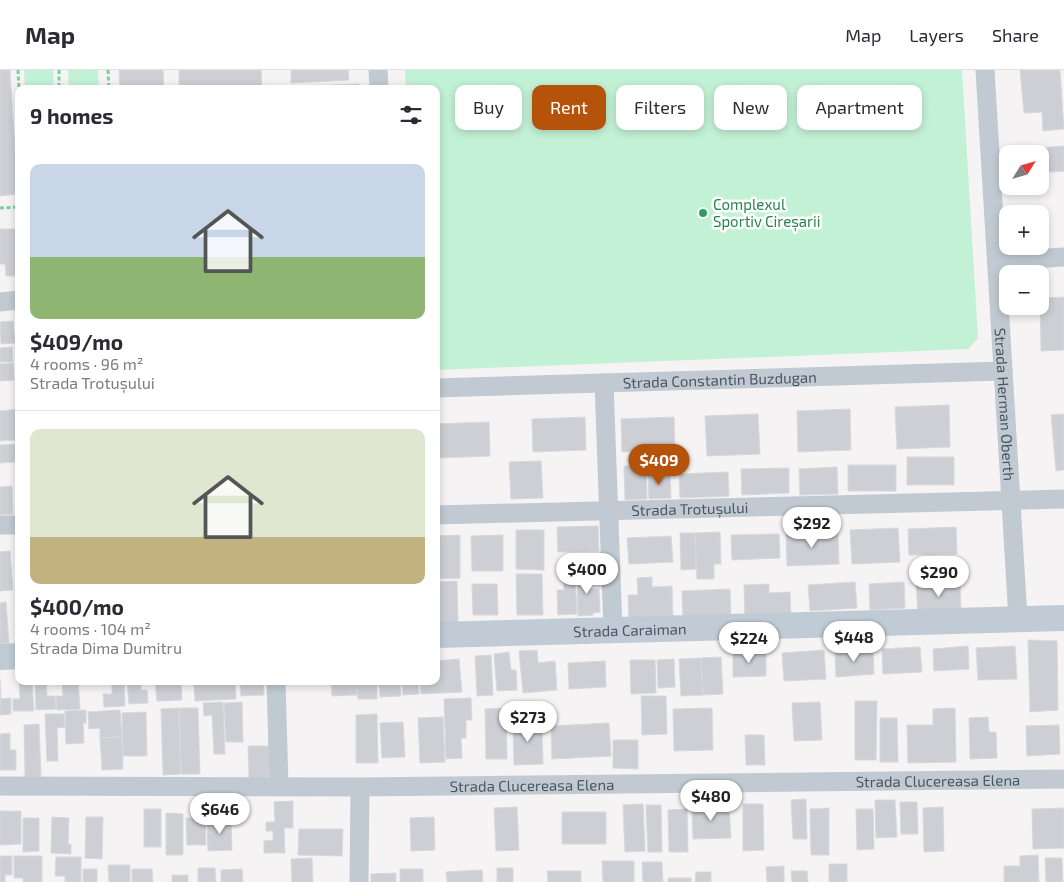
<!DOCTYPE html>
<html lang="en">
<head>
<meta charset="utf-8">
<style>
	:root { --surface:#fff; --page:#f7f7f7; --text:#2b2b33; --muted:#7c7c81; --line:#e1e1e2; --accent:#b45309 }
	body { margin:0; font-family:"Exo 2",sans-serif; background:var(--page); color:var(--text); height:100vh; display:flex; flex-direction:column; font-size:19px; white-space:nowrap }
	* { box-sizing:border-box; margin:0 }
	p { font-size:16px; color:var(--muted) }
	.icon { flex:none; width:28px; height:28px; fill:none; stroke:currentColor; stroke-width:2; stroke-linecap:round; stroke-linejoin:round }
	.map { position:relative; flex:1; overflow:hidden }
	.details { position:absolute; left:15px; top:15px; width:425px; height:600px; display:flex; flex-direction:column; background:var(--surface); border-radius:10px; box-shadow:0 2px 8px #0003 }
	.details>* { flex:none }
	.banner { position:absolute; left:455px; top:15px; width:475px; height:45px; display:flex; gap:10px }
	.needle { width:32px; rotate:53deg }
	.fabs { position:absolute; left:999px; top:75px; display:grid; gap:10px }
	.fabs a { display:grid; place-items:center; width:50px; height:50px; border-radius:10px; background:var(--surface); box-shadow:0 2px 8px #0003; font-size:25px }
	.price { position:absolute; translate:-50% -42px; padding:0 11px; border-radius:18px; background:#fff; color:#222; font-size:16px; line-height:32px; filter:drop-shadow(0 1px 2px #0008) }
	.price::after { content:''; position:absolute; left:50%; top:30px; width:15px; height:11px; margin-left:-8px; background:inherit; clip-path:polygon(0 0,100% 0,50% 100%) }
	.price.on { background:var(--accent); color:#fff }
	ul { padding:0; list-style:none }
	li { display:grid; align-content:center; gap:10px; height:265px; padding:0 15px }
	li+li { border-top:1px solid var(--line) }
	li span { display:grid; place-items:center; height:155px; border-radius:10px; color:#555 }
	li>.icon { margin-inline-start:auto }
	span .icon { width:90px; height:90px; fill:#fffc; stroke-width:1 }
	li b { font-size:21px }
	h2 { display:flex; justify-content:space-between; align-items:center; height:60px; padding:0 15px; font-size:21px }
	.tag { padding:0 18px; border-radius:10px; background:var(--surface); box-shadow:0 2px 8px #0003; font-size:18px; line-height:45px }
	.tag.on { background:var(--accent); color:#fff }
	header { display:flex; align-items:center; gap:30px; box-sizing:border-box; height:70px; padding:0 25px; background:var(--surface); border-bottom:1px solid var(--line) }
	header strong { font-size:24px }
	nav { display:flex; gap:28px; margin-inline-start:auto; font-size:18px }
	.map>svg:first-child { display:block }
</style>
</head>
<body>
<header>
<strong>Map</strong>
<nav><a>Map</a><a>Layers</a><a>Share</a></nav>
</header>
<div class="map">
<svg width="1064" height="812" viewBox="0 0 1064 812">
	<rect width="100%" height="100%" fill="#f5f3f3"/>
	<path fill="#c3f1d5" d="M24,0h29l1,19h-29z
		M68,0h30l1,19h-30z
		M405,0h557l16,268 -10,11 -532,21v-281h-30z"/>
	<path fill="#cdcfd5" stroke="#d7d9de" d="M0,0h10l5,80h4v44l-19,2z
		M119,0h44l1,19h-44z
		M179,0h82l1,18 97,-4v5h-180z
		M291,0h57l1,10 -58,3z
		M1020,0h40l4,59 -21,2 -1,-19 -18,1z
		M1064,76v25l-24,2v-19h-30v-4z
		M0,159h17l2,47h-13l-1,-12h-5z
		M1064,227v53l-23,1 -1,-53z
		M13,251l2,22 -14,1 -1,-22z
		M12,277l1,15h-13v-14z
		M13,293l1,17 -14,1v-17z
		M949,335l1,42 -53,2 -2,-42z
		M19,339v31l-19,1v-30z
		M850,339l1,41 -53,2 -1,-41z
		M758,344l2,40 -53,2 -2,-40z
		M1064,344v56l-8,1 -5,-56z
		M585,347l1,33 -53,2 -1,-33z
		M674,347l1,33 -53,2 -1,-33z
		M489,352l1,34 -53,2 -1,-34z
		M19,374v18l-19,1v-18z
		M907,387h47v28h-47z
		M541,391l2,37 -32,1 -2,-37z
		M848,395h48v26h-48z
		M624,396h22l1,33 -22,1z
		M837,397l1,27 -38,1 -1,-26z
		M789,398v25l-47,2 -1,-26z
		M670,402l1,26 -22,1 -1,-26z
		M728,402l1,24 -49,2 -1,-24z
		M16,405h3v38h-1z
		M12,416l1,28 -13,1v-28z
		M598,456l1,25 -41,1 -1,-25z
		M956,457l1,27 -48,1 -1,-26z
		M898,458l2,34 -48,2 -2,-34z
		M516,460h28v40l-28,-1z
		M720,462l1,32h-7v15h-17l-2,-46z
		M838,462l1,32 -52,2 -1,-32z
		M680,463h15l1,36 -15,1z
		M779,464l1,24 -48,2 -1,-25z
		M460,465v43l-24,1v-43z
		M503,465v36h-31l-1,-35z
		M671,466l2,26 -44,2 -2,-26z
		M10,481l3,39 -13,1v-39z
		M577,499h12l1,20h9l1,23 -7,1v2l-15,1z
		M575,503l2,41 -19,1 -1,-25h7l-1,-16z
		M516,504h26l1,41h-26z
		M652,507v10l20,-1 1,34 -44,1 -1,-26h10l-1,-17z
		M457,511l1,42h-22v-41z
		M855,512l2,26 -47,3 -2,-26z
		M904,512l1,26 -35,2 -1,-26z
		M960,513l1,28 -43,2 -2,-29z
		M472,514h25l1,31h-25z
		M769,514v9l21,-1 1,26 -46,2 -1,-35z
		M730,519l1,29 -48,1 -1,-28z
		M6,532l3,41 -9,1v-41z
		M1028,570l29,1 1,69 -28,2z
		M968,576l1,23 -35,2 -1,-22z
		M1015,576l2,33 -39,1 -2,-32z
		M920,577l2,25 -39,2 -1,-25z
		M537,580l1,13 17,-2 2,29 -34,3 -4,-42z
		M824,580l2,29 -42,2 -2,-28z
		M873,580l1,24 -38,3 -1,-25z
		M509,582l2,18h5l1,20 -20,1 -3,-37z
		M733,582h33v24l-33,1z
		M491,585l2,40 -16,1 -2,-40z
		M721,587l2,37 -20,1 -2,-37z
		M701,588l2,37 -22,1 -2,-37z
		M459,589l3,33 -41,2 -1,-13h16v-20z
		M674,589l1,28 -17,1 -1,-28z
		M630,590h25l1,33 -25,1z
		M605,591l1,26 -37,2 -1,-26z
		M0,609l1,20 10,-1v16l-11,1z
		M19,611h13l2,30h-21v-12h7z
		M35,611h11l1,15h8l1,13 -20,1z
		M66,611h12l2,28 -23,1 -1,-14h7l-1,-13z
		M112,611h12l1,25 -21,1 -1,-13h9z
		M127,611h14v9h6l1,13 -19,1z
		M155,611h26l1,19 -25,1z
		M202,611h33l1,18 -41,2 -1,-17h9z
		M240,611h23l1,14 -23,1z
		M331,611h26v14l-25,1z
		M357,611h20v18h-19z
		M379,611h21l1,15 -21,1z
		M402,611h16l1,13 -16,1z
		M641,626h25l1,38 -25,1z
		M471,628l1,22h-6v18h-5l1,20 -16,1 -2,-60z
		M855,631h22l-1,59h-21z
		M223,632l2,52h-11l-2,-39 -8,1 -1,-13z
		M242,632l1,40h-17l-2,-39z
		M820,632l2,38 -28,1 -2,-38z
		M179,638l2,66 -18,1 -2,-66z
		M179,638h19l2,66h-19z
		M506,638l1,51h-21l-1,-50z
		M712,638l1,42 -39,1 -1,-42z
		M955,638l1,54 -48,1 -1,-38h26v-16z
		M86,640v13h-3l1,20 -18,1 -1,-33z
		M120,640l2,27 -22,1v-10l-11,1 -1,-17z
		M146,642l1,44h-24l-1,-43z
		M45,644h19l1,13 -8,1 1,33h-11z
		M377,644l1,49h-22v-48z
		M443,647l2,45 -25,1 -2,-45z
		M988,647l1,15h7l1,26 -27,1 -1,-41z
		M880,648h17l1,44h-18z
		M542,651l1,43 -29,1 -1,-43z
		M403,652l2,35 -23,1 -2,-35z
		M609,653l2,33 -59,3 -1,-33z
		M39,654l2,53h-16l-1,-52z
		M1059,655l1,29 -33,2 -1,-30z
		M10,663v17h6v20h-16v-36z
		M745,665h19l1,30h-19z
		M122,667l1,32 -21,1 -2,-32z
		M613,670h25v29l-25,-1z
		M248,676h21v31l-20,1z
		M806,729l1,40h-14l-2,-39z
		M875,730h20l2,37 -21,1z
		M293,731v27h-9l1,25h-21v-12l9,-1v-9h-7v-9h9l-1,-20z
		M900,732h17l1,32h-17z
		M643,734l2,47 -20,1 -2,-47z
		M743,734h20l1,46 -21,1z
		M646,735h15l1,47h-14z
		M729,735l2,33 -38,1 -1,-32z
		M517,737l2,43 -23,1 -2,-43z
		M943,737l1,44 -20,1 -1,-44z
		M829,738v47h-18l-1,-46z
		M1064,738v40l-31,1 -1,-40z
		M144,739h17v38h-17z
		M687,739l1,43h-19l-1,-42z
		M856,739h17l1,40 -17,1z
		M0,741h21v33l-21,1z
		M562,742h44v32h-44z
		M166,743l17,1v41h-17z
		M52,747l17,1 -1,26h3v10l-20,-1z
		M86,747h17l-1,42 -17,-1z
		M434,747l1,33 -24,1 -1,-33z
		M23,748h16v33l-16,1z
		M186,748h19l1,27h-19z
		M231,750l1,30 -24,1 -1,-30z
		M299,759h44l-1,27 -44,-1z
		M1038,785l1,27h-35v-16h16v-10z
		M0,786h12v19h-7v7h-5z
		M14,786h28v26h-19v-4h-9z
		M56,787h25v25h-16v-6h-10z
		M312,788l1,24h-21l-1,-23z
		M1045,788h17l1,24h-17z
		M602,791h32v21h-31z
		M642,792h20l1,20h-20z
		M829,794h18v18h-18z
		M108,795h22v17h-21z
		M784,796v16h-17l-1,-15z
		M198,798h17l1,14h-18z
		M497,798h16v14h-16z
		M83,799h14v13h-14z
		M132,799h20l1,13h-21z
		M242,799l1,13h-22v-12z
		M400,799h23v13h-23z
		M482,800l1,12h-36l-1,-10z
		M547,801h34v11h-33z
		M791,801h16l1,11h-16z
		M696,802h15v10h-16z
		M396,803v9h-25v-8z
		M172,805h16v7h-16z
		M668,808h23v4h-23z"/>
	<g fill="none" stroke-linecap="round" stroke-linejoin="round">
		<path stroke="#7ad0a6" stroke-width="3" stroke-dasharray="4 2.5" stroke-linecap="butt" d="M18,0l1,19
			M59,0v19
			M108,0l1,19
			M0,138l19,-1"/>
		<g stroke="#c1cad2" stroke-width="19">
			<path d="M378,0l1,19"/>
			<path id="s1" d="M985,0l33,549"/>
			<path d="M997,191l67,-4"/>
			<path d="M0,232l19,-2"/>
			<path d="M604,313l9,247"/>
			<path id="s2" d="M436,318l567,-17"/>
			<path id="s3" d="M436,445l628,-16"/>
			<path d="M0,455h19"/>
			<path d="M276,611l3,105"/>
			<path id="s4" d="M0,716l360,1 704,-8"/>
			<path d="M359,812l1,-95"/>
		</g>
		<g stroke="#c1cbd6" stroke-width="26">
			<path id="s5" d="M436,565l628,-17"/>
			<path d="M0,587l19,-1"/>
		</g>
	</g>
	<circle fill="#2e9e5b" stroke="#fff" stroke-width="2" cx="703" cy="143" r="5"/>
	<g text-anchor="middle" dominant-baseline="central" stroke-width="5" stroke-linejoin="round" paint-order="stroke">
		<g font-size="15" fill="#27864d" stroke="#fff" text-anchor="start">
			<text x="713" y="134">Complexul<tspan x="713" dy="17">Sportiv Cireșarii</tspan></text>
		</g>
		<g font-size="15" fill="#4a5661" stroke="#fff">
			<text stroke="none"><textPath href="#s2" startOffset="284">Strada Constantin Buzdugan</textPath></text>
			<text stroke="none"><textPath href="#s1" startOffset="335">Strada Herman Oberth</textPath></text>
			<text stroke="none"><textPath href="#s3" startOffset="254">Strada Trotușului</textPath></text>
			<text stroke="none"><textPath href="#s5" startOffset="194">Strada Caraiman</textPath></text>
			<text stroke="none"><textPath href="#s4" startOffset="938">Strada Clucereasa Elena</textPath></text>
			<text stroke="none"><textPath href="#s4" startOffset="532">Strada Clucereasa Elena</textPath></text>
		</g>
	</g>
</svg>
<div class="fabs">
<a><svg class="needle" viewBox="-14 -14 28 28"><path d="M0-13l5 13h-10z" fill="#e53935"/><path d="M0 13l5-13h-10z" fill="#7c7c81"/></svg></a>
<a>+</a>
<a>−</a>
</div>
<b class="price on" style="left:659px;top:416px">$409</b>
<b class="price" style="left:812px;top:479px">$292</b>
<b class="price" style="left:587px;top:525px">$400</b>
<b class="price" style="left:939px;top:528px">$290</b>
<b class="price" style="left:854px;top:593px">$448</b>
<b class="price" style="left:749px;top:594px">$224</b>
<b class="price" style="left:528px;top:673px">$273</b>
<b class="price" style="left:711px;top:752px">$480</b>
<b class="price" style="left:220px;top:765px">$646</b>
<div class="banner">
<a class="tag">Buy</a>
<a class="tag on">Rent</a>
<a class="tag">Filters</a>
<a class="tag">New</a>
<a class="tag">Apartment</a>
</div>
<section class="details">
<h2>9 homes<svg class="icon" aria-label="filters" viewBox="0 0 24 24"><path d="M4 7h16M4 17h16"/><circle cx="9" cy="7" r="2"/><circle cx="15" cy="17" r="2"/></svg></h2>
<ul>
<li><span style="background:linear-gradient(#c9d6e8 60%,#8fb573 0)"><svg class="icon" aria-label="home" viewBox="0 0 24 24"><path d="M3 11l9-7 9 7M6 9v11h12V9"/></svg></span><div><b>$409/mo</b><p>4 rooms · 96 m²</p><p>Strada Trotușului</p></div></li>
<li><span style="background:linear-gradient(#dfe7d0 70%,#c2b280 0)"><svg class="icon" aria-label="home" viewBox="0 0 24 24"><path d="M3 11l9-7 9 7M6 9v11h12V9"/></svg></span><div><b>$400/mo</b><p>4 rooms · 104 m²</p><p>Strada Dima Dumitru</p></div></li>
</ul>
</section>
</div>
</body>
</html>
